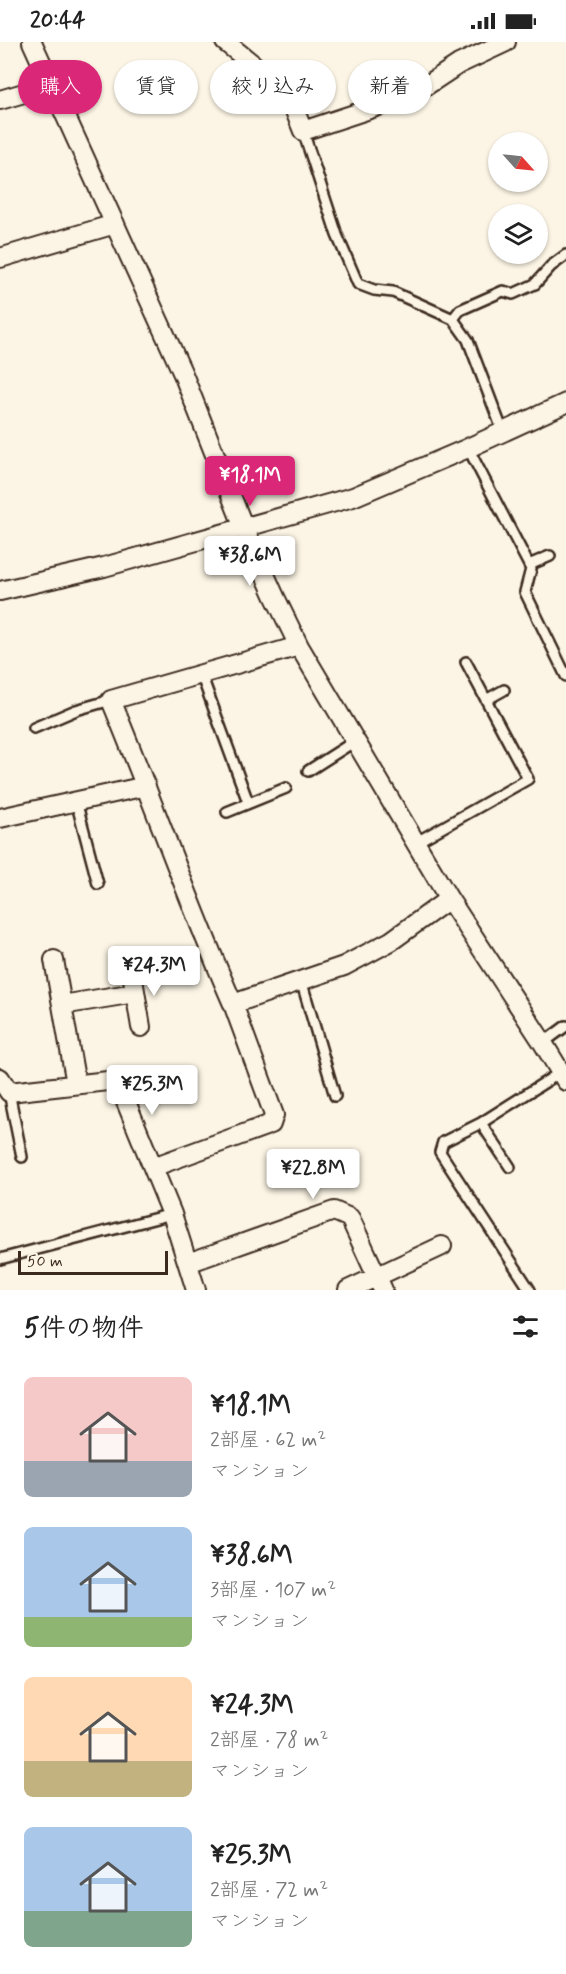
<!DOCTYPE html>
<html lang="ja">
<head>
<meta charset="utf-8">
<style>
	:root { --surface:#fff; --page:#f6f6f6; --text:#222; --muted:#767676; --accent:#db2777 }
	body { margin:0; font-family:Mynerve,"Klee One",sans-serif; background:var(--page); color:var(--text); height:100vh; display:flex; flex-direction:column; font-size:22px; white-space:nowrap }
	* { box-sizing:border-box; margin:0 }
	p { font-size:20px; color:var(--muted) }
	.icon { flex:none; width:33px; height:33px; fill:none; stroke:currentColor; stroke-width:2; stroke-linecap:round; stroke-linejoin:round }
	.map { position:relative; height:1248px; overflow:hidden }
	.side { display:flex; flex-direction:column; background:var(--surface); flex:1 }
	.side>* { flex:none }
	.banner { position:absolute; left:18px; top:18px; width:531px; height:54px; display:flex; gap:12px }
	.needle { width:39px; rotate:117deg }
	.controls { position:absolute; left:488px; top:90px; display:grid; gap:12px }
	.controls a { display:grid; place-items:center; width:60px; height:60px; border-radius:50%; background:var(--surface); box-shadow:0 2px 4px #0004; font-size:30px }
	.scale { position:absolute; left:18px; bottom:15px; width:150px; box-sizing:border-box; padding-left:6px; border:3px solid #3b2a1e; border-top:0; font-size:16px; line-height:21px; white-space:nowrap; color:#3b2a1e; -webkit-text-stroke:4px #fcf5e5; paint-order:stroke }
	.price { position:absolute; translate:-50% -51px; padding:0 14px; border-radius:6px; background:#fff; color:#222; font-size:20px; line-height:39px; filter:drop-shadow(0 2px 3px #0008) }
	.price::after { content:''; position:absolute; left:50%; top:36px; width:18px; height:14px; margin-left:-9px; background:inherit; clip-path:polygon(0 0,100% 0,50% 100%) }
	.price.current { background:var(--accent); color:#fff }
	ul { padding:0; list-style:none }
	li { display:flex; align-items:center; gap:18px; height:150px; padding:0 24px }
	li span { display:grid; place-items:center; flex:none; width:168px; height:120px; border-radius:9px; color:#555 }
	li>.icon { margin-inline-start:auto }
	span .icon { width:72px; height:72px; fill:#fffc; stroke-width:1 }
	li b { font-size:26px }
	h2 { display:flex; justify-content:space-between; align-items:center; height:72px; padding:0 24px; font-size:26px }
	.pill { padding:0 21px; border-radius:27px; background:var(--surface); box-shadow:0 2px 4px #0004; font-size:21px; line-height:54px }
	.pill.current { background:var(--accent); color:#fff }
	.status { display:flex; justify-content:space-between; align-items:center; height:42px; padding:0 30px; background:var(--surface); direction:ltr }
	.status svg { height:16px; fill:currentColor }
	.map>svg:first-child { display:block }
</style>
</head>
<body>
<div class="status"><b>20:44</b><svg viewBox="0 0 49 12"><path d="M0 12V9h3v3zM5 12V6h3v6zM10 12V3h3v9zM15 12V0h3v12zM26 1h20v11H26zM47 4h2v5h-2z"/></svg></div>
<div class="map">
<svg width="566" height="1248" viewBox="0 0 566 1248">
	<rect width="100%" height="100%" fill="#fcf5e5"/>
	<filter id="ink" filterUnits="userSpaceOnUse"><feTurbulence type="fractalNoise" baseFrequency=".0167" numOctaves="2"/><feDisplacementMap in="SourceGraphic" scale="12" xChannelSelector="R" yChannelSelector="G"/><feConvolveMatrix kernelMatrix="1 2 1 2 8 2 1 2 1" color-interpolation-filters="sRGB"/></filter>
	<g filter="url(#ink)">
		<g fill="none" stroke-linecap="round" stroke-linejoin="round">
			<g stroke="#3b2a1e" stroke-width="14">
				<path id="lane" d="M303,89l34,104 21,49 16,6 19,2 60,27 15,21 35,92
					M453,277l7,-9 43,-19 10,3 22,-10 16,-18 15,-11
					M468,406l63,121 -6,23 41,84
					M529,523l21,-9
					M201,632l47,128
					M486,658l18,-10
					M34,686l42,-18 35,-10
					M308,729l47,-30
					M76,759l22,83
					M227,770l59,-24
					M415,801l113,-64 -62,-117
					M301,938l34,116
					M543,1001l23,-17
					M9,1050l13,65
					M481,1081l29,44
					M0,1217l172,-45
					M530,1248l-90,-138 3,-10 38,-19 80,-51"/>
			</g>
			<g stroke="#3b2a1e" stroke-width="22">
				<path id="street" d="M32,0l151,332 61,154 31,69 24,49 150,253 94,144 23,38
					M225,0l40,32 28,32 10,25 109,-36 47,-31 47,-22
					M0,58l51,-15
					M0,216l115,-34
					M0,549l104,-24 249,-70 115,-49 98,-45
					M299,604l-188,54c42,101 78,204 122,304l111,-38 47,-25 58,-42
					M0,776l146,-32
					M54,918l22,124
					M132,931l9,54
					M62,963l73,-12
					M0,1036l9,14 108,-12 55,134 24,76
					M153,1125l118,-43 3,-9 -41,-111
					M188,1221l146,-52 16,7 33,72
					M348,1248l94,-44"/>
			</g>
			<use href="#lane" stroke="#fcf5e5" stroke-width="9"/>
			<use href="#street" stroke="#fcf5e5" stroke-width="18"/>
		</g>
	</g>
</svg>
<div class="controls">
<a><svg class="needle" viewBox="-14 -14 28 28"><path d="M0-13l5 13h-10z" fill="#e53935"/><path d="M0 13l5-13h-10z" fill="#767676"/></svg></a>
<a><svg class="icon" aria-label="layers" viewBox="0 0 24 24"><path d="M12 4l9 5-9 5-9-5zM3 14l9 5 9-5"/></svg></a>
</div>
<div class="scale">50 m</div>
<b class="price current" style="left:250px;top:465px">¥18.1M</b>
<b class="price" style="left:250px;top:545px">¥38.6M</b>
<b class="price" style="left:154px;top:955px">¥24.3M</b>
<b class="price" style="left:152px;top:1074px">¥25.3M</b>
<b class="price" style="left:313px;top:1158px">¥22.8M</b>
<div class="banner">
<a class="pill current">購入</a>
<a class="pill">賃貸</a>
<a class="pill">絞り込み</a>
<a class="pill">新着</a>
</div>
</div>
<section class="side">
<h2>5件の物件<svg class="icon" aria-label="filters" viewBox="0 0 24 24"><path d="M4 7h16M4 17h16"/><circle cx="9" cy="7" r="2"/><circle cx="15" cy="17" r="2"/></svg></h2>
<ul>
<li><span style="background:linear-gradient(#f6c9c9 70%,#9aa5b1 0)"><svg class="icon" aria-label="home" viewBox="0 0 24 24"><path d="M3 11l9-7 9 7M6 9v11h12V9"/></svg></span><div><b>¥18.1M</b><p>2部屋 · 62 m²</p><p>マンション</p></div></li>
<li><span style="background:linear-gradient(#a9c7e8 75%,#8fb573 0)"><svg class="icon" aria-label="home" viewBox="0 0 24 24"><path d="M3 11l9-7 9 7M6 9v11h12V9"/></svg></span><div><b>¥38.6M</b><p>3部屋 · 107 m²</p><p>マンション</p></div></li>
<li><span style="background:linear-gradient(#ffd9b3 70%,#c2b280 0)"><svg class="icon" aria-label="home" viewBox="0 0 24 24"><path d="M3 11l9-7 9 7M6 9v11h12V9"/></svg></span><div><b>¥24.3M</b><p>2部屋 · 78 m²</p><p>マンション</p></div></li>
<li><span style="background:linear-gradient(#a9c7e8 70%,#7fa58c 0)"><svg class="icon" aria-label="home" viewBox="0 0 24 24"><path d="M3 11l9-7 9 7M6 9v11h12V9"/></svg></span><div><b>¥25.3M</b><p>2部屋 · 72 m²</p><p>マンション</p></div></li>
</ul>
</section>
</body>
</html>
